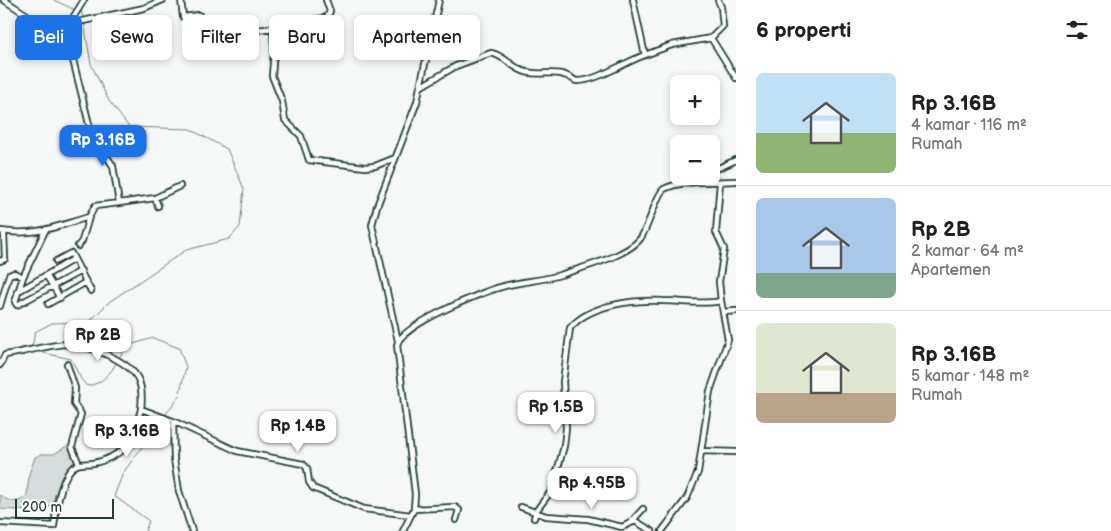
<!DOCTYPE html>
<html lang="id">
<head>
<meta charset="utf-8">
<style>
	:root { --surface:#fff; --page:#f6f6f6; --text:#202124; --muted:#757577; --line:#e0e0e0; --accent:#1a73e8 }
	body { margin:0; font-family:"Balsamiq Sans",sans-serif; background:var(--page); color:var(--text); height:100vh; display:flex; flex-direction:column; font-size:19px; white-space:nowrap }
	* { box-sizing:border-box; margin:0 }
	p { font-size:16px; color:var(--muted) }
	.icon { flex:none; width:28px; height:28px; fill:none; stroke:currentColor; stroke-width:2; stroke-linecap:round; stroke-linejoin:round }
	.map { position:relative; flex:1; overflow:hidden }
	.sheet { display:flex; flex-direction:column; background:var(--surface); width:375px }
	.sheet>* { flex:none }
	.guide { position:absolute; left:15px; top:15px; width:475px; height:45px; display:flex; gap:10px }
	.tools { position:absolute; left:670px; top:75px; display:grid; gap:10px }
	.tools a { display:grid; place-items:center; width:50px; height:50px; border-radius:8px; background:var(--surface); box-shadow:0 2px 8px #0003; font-size:25px }
	.scale { position:absolute; left:15px; bottom:12px; width:99px; box-sizing:border-box; padding-left:5px; border:2px solid #1f3d34; border-top:0; font-size:14px; line-height:18px; white-space:nowrap; color:#1f3d34; -webkit-text-stroke:4px #fff; paint-order:stroke }
	.price { position:absolute; translate:-50% -42px; padding:0 11px; border-radius:10px; background:#fff; color:#222; font-size:16px; line-height:32px; filter:drop-shadow(0 1px 2px #0008) }
	.price::after { content:''; position:absolute; left:50%; top:30px; width:15px; height:11px; margin-left:-8px; background:inherit; clip-path:polygon(0 0,100% 0,50% 100%) }
	.price.on { background:var(--accent); color:#fff }
	ul { padding:0; list-style:none }
	li { display:flex; align-items:center; gap:15px; height:125px; padding:0 20px }
	li+li { border-top:1px solid var(--line) }
	li span { display:grid; place-items:center; flex:none; width:140px; height:100px; border-radius:8px; color:#555 }
	li>.icon { margin-inline-start:auto }
	span .icon { width:60px; height:60px; fill:#fffc; stroke-width:1 }
	li b { font-size:21px }
	h2 { display:flex; justify-content:space-between; align-items:center; height:60px; padding:0 20px; font-size:21px }
	.tag { padding:0 18px; border-radius:8px; background:var(--surface); box-shadow:0 2px 8px #0003; font-size:18px; line-height:45px }
	.tag.on { background:var(--accent); color:#fff }
	main { display:flex; flex:1; min-height:0 }
	.map>svg:first-child { display:block }
</style>
</head>
<body>
<main>
<div class="map">
<svg width="736" height="531" viewBox="0 0 736 531">
	<rect width="100%" height="100%" fill="#f6f7f7"/>
	<filter id="ink" filterUnits="userSpaceOnUse"><feTurbulence type="fractalNoise" baseFrequency=".02" numOctaves="2"/><feDisplacementMap in="SourceGraphic" scale="10" xChannelSelector="R" yChannelSelector="G"/><feConvolveMatrix kernelMatrix="1 2 1 2 8 2 1 2 1" color-interpolation-filters="sRGB"/></filter>
	<g filter="url(#ink)">
		<path fill="#d6dcdb" stroke="#7a8c88" d="M67,446l3,1 7,16 -10,11 -12,20 -2,9 -5,5 -17,3 -31,-2v-14c9,7 18,10 27,0l2,-21 6,-17 7,-3h12z"/>
		<g fill="none" stroke-linecap="round" stroke-linejoin="round">
			<path stroke="#72857f" stroke-width="1" d="M54,0l21,10
				M81,8l2,11
				M32,347l3,-15 17,-9 37,-1 20,-20 77,-52 43,-11 11,-12 4,-38 -17,-40 -37,-20 -61,-2 -20,-26 -18,-37 -7,-41
				M35,351l36,8 10,20 6,7c15,-2 23,-12 30,-24
				M119,358l8,-12 26,-8 26,10 7,19 -7,29 -56,77 -9,23 35,25 -4,10"/>
			<g stroke="#1f3d34" stroke-width="8">
				<path id="minor" d="M4,0l37,24 15,5 13,-5 15,-24
					M181,0l2,17 16,-2
					M326,0l4,11 -3,6c-18,6 -36,3 -54,11l1,22 -2,26 10,25 3,19 16,16 8,24 56,7 10,-1 20,-8
					M439,0l-19,87 36,-21 35,-13c13,2 22,16 35,19 20,5 30,-5 50,9 19,1 49,-19 69,-26l-12,-55
					M69,24l75,-16 19,-8
					M249,31l24,-3
					M711,38l12,-12 -2,-19 -3,-7
					M645,55l27,-10 39,-7 25,40
					M712,171l24,-11
					M155,198l3,8
					M119,203l36,-5 25,-12
					M0,231c37,5 54,-4 89,-14l6,-11 24,-3 -6,-37 -22,-34 -21,-84 -14,-19
					M78,246l4,-5 7,-24
					M0,261l5,-2 -1,-27
					M46,275l14,23
					M23,277l-8,25 2,3 64,-34
					M86,282l5,9
					M17,292l57,-33
					M48,304l38,-22 -15,-29 -15,8
					M0,306l9,-31 5,-2 9,4 22,-46
					M723,312l13,-1
					M398,341l-26,-116 5,-19 40,-104 3,-15
					M67,364l8,24 -1,16 7,10 -9,33 7,17
					M0,365l5,-10c20,-3 42,-10 62,-11 19,0 62,16 71,35 4,8 4,21 3,30l32,12 64,30 66,13 4,4 2,14 4,6 51,21 47,6
					M173,421l1,38 5,32 13,40
					M702,451l34,1
					M521,507l25,9 42,3 34,8 13,-6 17,10
					M414,509l41,-2 4,3 -3,10
					M534,518l2,-7 16,-21 12,-44 2,-18 -3,-46 7,-54c20,-24 63,-28 93,-27 20,0 38,4 58,0l-2,-19 5,-33 -8,-17 4,-50
					M632,521l11,-12
					M0,523l54,3c2,-16 7,-55 23,-61 5,-2 11,-1 16,-2 13,-2 28,-11 39,-20l9,-34
					M403,531l11,-22 1,-15 -18,-149c3,-19 84,-53 104,-58 19,-6 40,-6 59,-12 21,-7 67,-19 80,-36 8,-10 17,-46 24,-50 16,-9 53,-7 72,-8
					M662,531l25,-33 11,-26 12,-81 18,-51 -7,-39"/>
			</g>
			<use href="#minor" stroke="#fff" stroke-width="4.5"/>
		</g>
	</g>
</svg>
<div class="tools">
<a>+</a>
<a>−</a>
</div>
<div class="scale">200 m</div>
<b class="price on" style="left:103px;top:167px">Rp 3.16B</b>
<b class="price" style="left:98px;top:362px">Rp 2B</b>
<b class="price" style="left:556px;top:434px">Rp 1.5B</b>
<b class="price" style="left:298px;top:453px">Rp 1.4B</b>
<b class="price" style="left:127px;top:458px">Rp 3.16B</b>
<b class="price" style="left:592px;top:510px">Rp 4.95B</b>
<div class="guide">
<a class="tag on">Beli</a>
<a class="tag">Sewa</a>
<a class="tag">Filter</a>
<a class="tag">Baru</a>
<a class="tag">Apartemen</a>
</div>
</div>
<section class="sheet">
<h2>6 properti<svg class="icon" aria-label="filters" viewBox="0 0 24 24"><path d="M4 7h16M4 17h16"/><circle cx="9" cy="7" r="2"/><circle cx="15" cy="17" r="2"/></svg></h2>
<ul>
<li><span style="background:linear-gradient(#bfe0f5 60%,#8fb573 0)"><svg class="icon" aria-label="home" viewBox="0 0 24 24"><path d="M3 11l9-7 9 7M6 9v11h12V9"/></svg></span><div><b>Rp 3.16B</b><p>4 kamar · 116 m²</p><p>Rumah</p></div></li>
<li><span style="background:linear-gradient(#a9c7e8 75%,#7fa58c 0)"><svg class="icon" aria-label="home" viewBox="0 0 24 24"><path d="M3 11l9-7 9 7M6 9v11h12V9"/></svg></span><div><b>Rp 2B</b><p>2 kamar · 64 m²</p><p>Apartemen</p></div></li>
<li><span style="background:linear-gradient(#dfe7d0 70%,#b9a48a 0)"><svg class="icon" aria-label="home" viewBox="0 0 24 24"><path d="M3 11l9-7 9 7M6 9v11h12V9"/></svg></span><div><b>Rp 3.16B</b><p>5 kamar · 148 m²</p><p>Rumah</p></div></li>
</ul>
</section>
</main>
</body>
</html>
